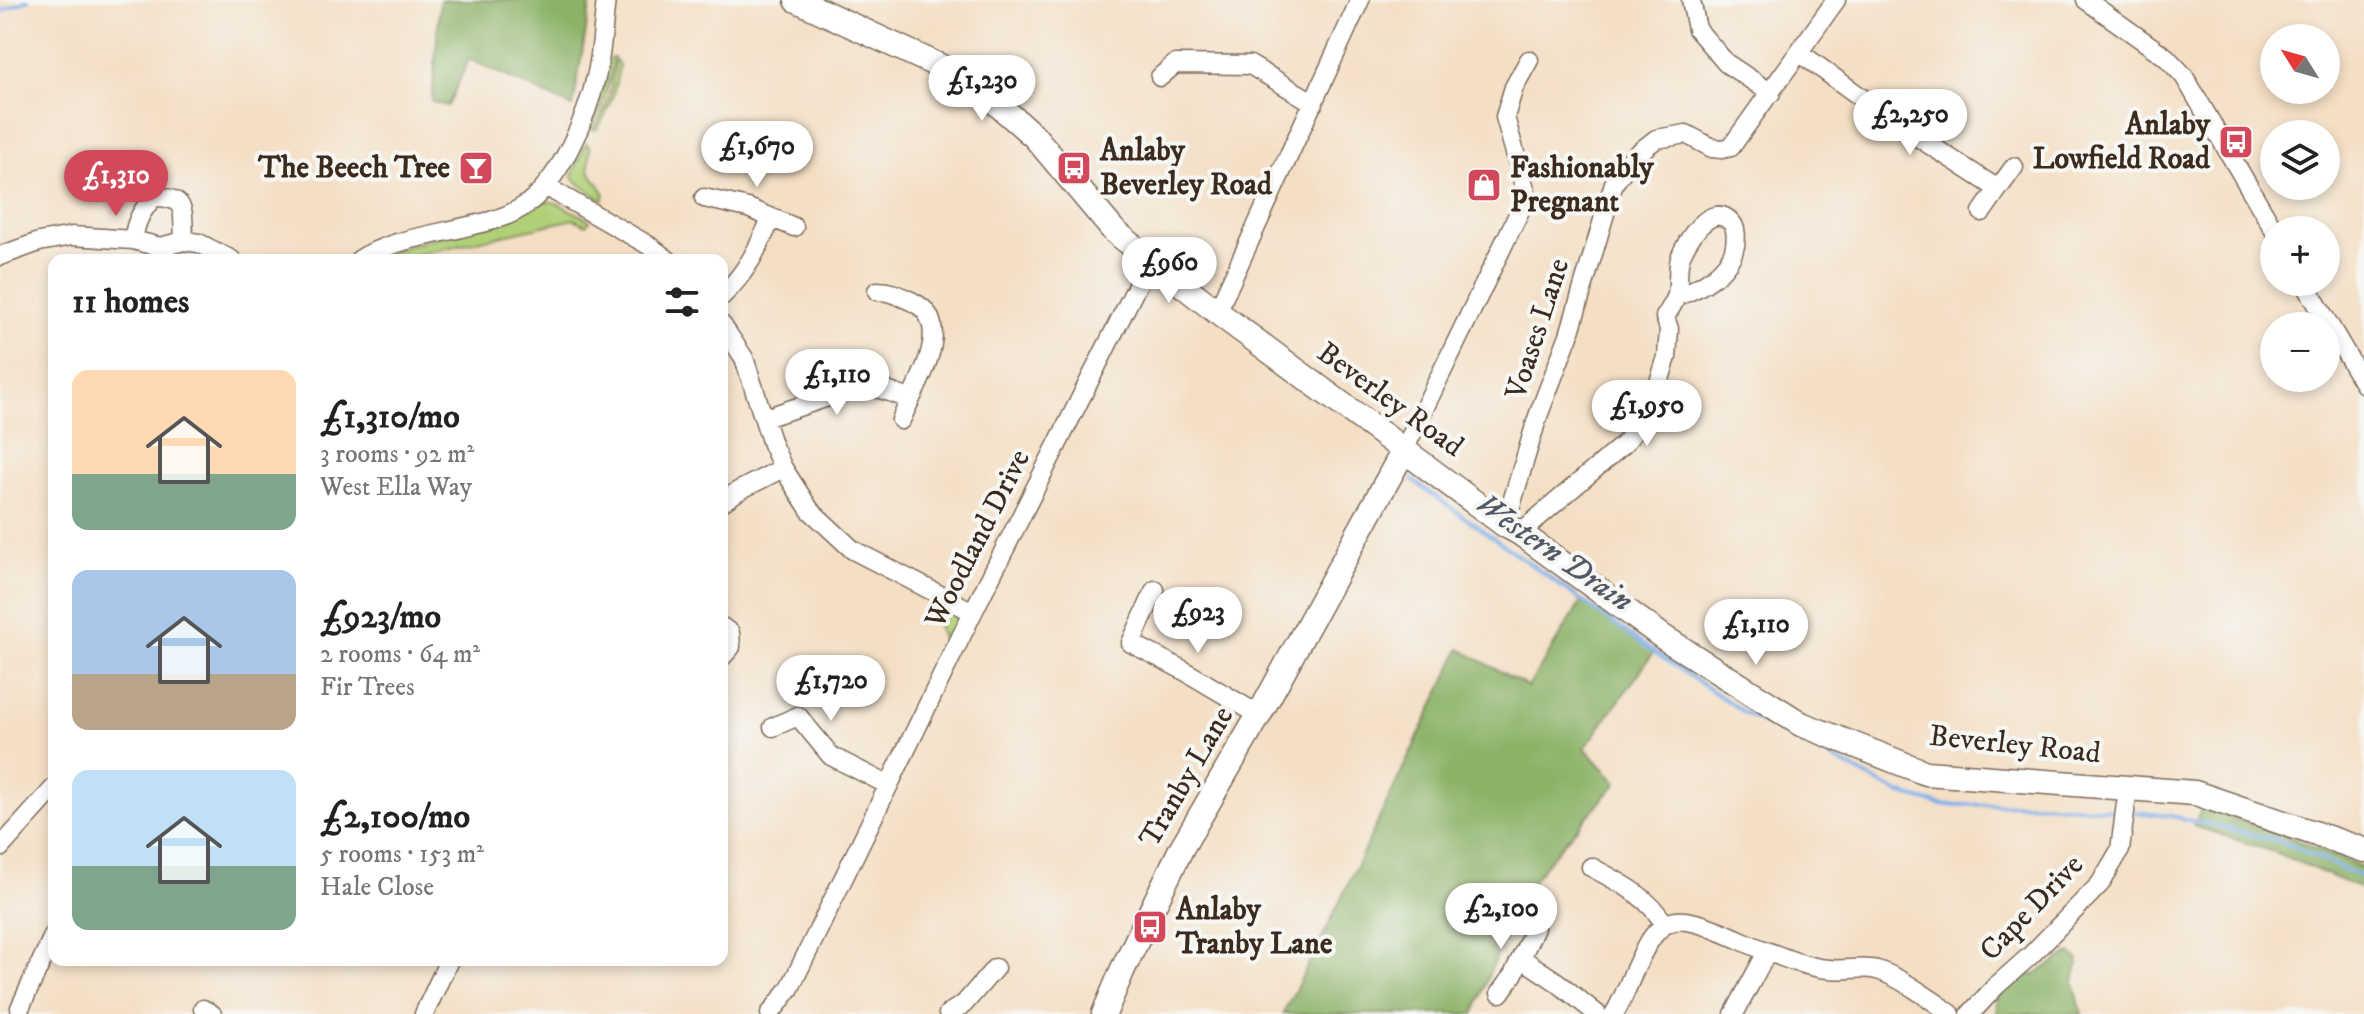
<!DOCTYPE html>
<html lang="en">
<head>
<meta charset="utf-8">
<style>
	:root { --surface:#fff; --page:#f2f2f2; --text:#222; --muted:#767676; --accent:#d1495b }
	body { margin:0; font-family:"IM FELL DW Pica",serif; background:var(--page); color:var(--text); height:100vh; display:flex; flex-direction:column; font-size:30px; white-space:nowrap }
	* { box-sizing:border-box; margin:0 }
	p { font-size:26px; color:var(--muted) }
	.icon { flex:none; width:44px; height:44px; fill:none; stroke:currentColor; stroke-width:2; stroke-linecap:round; stroke-linejoin:round }
	.map { position:relative; flex:1; overflow:hidden }
	.details { position:absolute; left:48px; top:254px; width:680px; height:712px; display:flex; flex-direction:column; background:var(--surface); border-radius:16px; box-shadow:0 4px 12px #0003 }
	.details>* { flex:none }
	.needle { width:52px; rotate:307deg }
	.buttons { position:absolute; left:2260px; top:24px; display:grid; gap:16px }
	.buttons a { display:grid; place-items:center; width:80px; height:80px; border-radius:50%; background:var(--surface); box-shadow:0 4px 12px #0003; font-size:40px }
	.price { position:absolute; translate:-50% -68px; padding:0 18px; border-radius:28px; background:#fff; color:#222; font-size:26px; line-height:52px; filter:drop-shadow(0 2px 4px #0008) }
	.price::after { content:''; position:absolute; left:50%; top:48px; width:24px; height:18px; margin-left:-12px; background:inherit; clip-path:polygon(0 0,100% 0,50% 100%) }
	.price.selected { background:var(--accent); color:#fff }
	ul { padding:0; list-style:none }
	li { display:flex; align-items:center; gap:24px; height:200px; padding:0 24px }
	li span { display:grid; place-items:center; flex:none; width:224px; height:160px; border-radius:16px; color:#555 }
	li>.icon { margin-inline-start:auto }
	span .icon { width:96px; height:96px; fill:#fffc; stroke-width:1 }
	li b { font-size:34px }
	h2 { display:flex; justify-content:space-between; align-items:center; height:96px; padding:0 24px; font-size:34px }
	.map>svg:first-child { display:block }
</style>
</head>
<body>
<div class="map">
<svg width="2364" height="1014" viewBox="0 0 2364 1014">
	<rect width="100%" height="100%" fill="#f6f6f2"/>
	<filter id="ink" filterUnits="userSpaceOnUse"><feTurbulence type="fractalNoise" baseFrequency=".0125" numOctaves="2"/><feDisplacementMap in="SourceGraphic" scale="16" xChannelSelector="R" yChannelSelector="G"/><feConvolveMatrix kernelMatrix="1 2 1 2 8 2 1 2 1" color-interpolation-filters="sRGB"/></filter>
	<filter id="wash" filterUnits="userSpaceOnUse"><feTurbulence type="fractalNoise" baseFrequency=".006" numOctaves="4" result="noise"/><feDisplacementMap in="SourceGraphic" scale="32" xChannelSelector="R" yChannelSelector="G"/><feGaussianBlur stdDeviation="1.8" result="paint"/><feColorMatrix in="noise" values="0 0 0 0 0 0 0 0 0 0 0 0 0 0 0 0 0 1.4 0 .05"/><feComposite in="paint" operator="in"/></filter>
	<g filter="url(#wash)">
		<rect width="100%" height="100%" fill="#f4dfc5"/>
		<path fill="#b0d078" stroke="#767d4b" stroke-width="2" d="M610,58h3c-3,26 -9,47 -22,70l-3,-1 16,-43 2,-21z
			M615,59l4,5c-3,25 -8,44 -22,65l-4,1c16,-25 19,-42 22,-71z
			M586,143l4,4 -1,23 16,24 -2,6 -23,-15 -8,-9z
			M546,201l11,2 33,17 -4,5 -12,-6 -180,41h-28z
			M937,603l19,11 3,9 -11,20 -5,-1 -10,-32z"/>
		<path fill="#8cb268" stroke="#646e43" stroke-width="2" d="M440,0h151l-18,107 -104,-48 -21,47 -16,-4z
			M1582,601l72,51 -69,96 32,35 -57,64 -35,44 -34,78 -17,45h-191l47,-92 130,-273 68,38z
			M2202,808l75,24 87,36v22l-90,-38 -81,-26z
			M2070,953l9,7 -5,22 8,32h-85l-1,-17 25,-23 12,1z"/>
		<g fill="none" stroke-linecap="round" stroke-linejoin="round">
			<path stroke="#7eaee9" stroke-width="4" d="M0,12l28,-12
				M1412,480l242,172 91,61 156,81 41,11 99,-1 73,6
				M2135,812l36,4 110,25 83,37"/>
		</g>
	</g>
	<g filter="url(#ink)">
		<g fill="none" stroke-linecap="round" stroke-linejoin="round">
			<g stroke="#7c6958" stroke-width="21">
				<path id="minor" d="M1691,0l6,29 29,34 45,30
					M2086,0l80,57 18,19 90,154
					M1800,53l102,74 96,62 16,-22
					M1160,77l15,-13 75,1 64,38
					M545,186l103,59 20,15
					M704,198l44,10 46,19
					M1982,212l16,-23
					M133,240c3,-19 8,-29 21,-43 35,0 28,15 30,44
					M0,256l39,-14 33,-6 61,4 27,7 24,-6 15,2 33,17
					M359,260c29,-20 76,-25 110,-34 18,-4 36,-8 52,-18 38,-23 67,-93 76,-135 5,-24 6,-49 9,-73
					M2304,282l60,102
					M877,291c14,0 23,5 36,11 45,22 1,86 -12,118
					M722,296c25,-24 35,-46 49,-77
					M1217,312l143,-312
					M722,325l22,33 28,86 11,24 27,42 43,40 120,62
					M765,418l90,-30c21,-3 35,4 54,11
					M1404,450l123,-254 -22,-79 9,-30 15,-27
					M722,502l16,-11 45,-23
					M1505,525l33,-109 31,-81 45,-152 19,-26 23,-18 30,-5 26,14 10,1 9,-2 105,-147
					M1520,533l104,-89 19,-24 12,-25 12,-38 2,-28 -4,-12c4,-7 10,-15 12,-22 2,-12 0,-25 3,-37 6,-17 31,-58 51,-36 6,6 5,16 4,24 -5,25 -35,43 -58,50
					M1155,590l-24,53 52,27 76,45
					M722,627l8,6 1,14 -9,10
					M773,727l25,-11 33,40 57,29
					M0,848l54,-60
					M1591,867c30,16 56,28 74,58
					M1521,958l36,24 40,32
					M1500,993l13,-18 22,-47
					M20,1008l34,-74
					M203,1009l9,5
					M424,1014l25,-54
					M770,1014l20,-26 183,-376 177,-352
					M948,1014l16,-10 31,-36
					M1614,1014c16,-24 29,-83 57,-92 22,-8 70,20 93,28 20,8 43,17 64,19 17,2 33,-3 49,1 21,6 57,31 74,44
					M1734,1014l33,-62
					M1970,1014l26,-28 35,-31 69,-71 20,-34 8,-62"/>
			</g>
			<g stroke="#7c6958" stroke-width="27">
				<path id="major" d="M797,0l151,70 39,25 48,42 79,94 103,81 288,213 15,8 143,104 138,87 125,49 269,20 169,57
					M1104,1014l18,-43 59,-122 78,-134 145,-265"/>
			</g>
			<use href="#minor" stroke="#fff" stroke-width="18"/>
			<use href="#major" stroke="#fff" stroke-width="24"/>
		</g>
	</g>
	<defs>
		<g id="bus-square" transform="scale(1.8)"><rect x="-9" y="-9" width="18" height="18" rx="4" fill="#d1495b" stroke="#f6f6f2"/><path d="M-5-6H5V4H4V6H2V4H-2V6H-4V4H-5ZM-3.5-4V0h7V-4ZM-3.5 1.2v1.5H-2V1.2ZM2 1.2v1.5H3.5V1.2Z" fill="#fff"/></g>
		<g id="bar-square" transform="scale(1.8)"><rect x="-9" y="-9" width="18" height="18" rx="4" fill="#d1495b" stroke="#f6f6f2"/><path d="M-6-5H6L.8 .8V4.5H3.5V6h-7V4.5H-.8V.8Z" fill="#fff"/></g>
		<g id="shop-square" transform="scale(1.8)"><rect x="-9" y="-9" width="18" height="18" rx="4" fill="#d1495b" stroke="#f6f6f2"/><path d="M-5-2.5h2.3a2.7 3.5 0 0 1 5.4 0H5L5.5 6h-11ZM-1.5-2.5h3a1.5 2.3 0 0 0-3 0Z" fill="#fff"/></g>
	</defs>
	<g fill-rule="evenodd">
		<use href="#bus-square" x="2236" y="142"/>
		<use href="#bar-square" x="476" y="168"/>
		<use href="#bus-square" x="1074" y="168"/>
		<use href="#shop-square" x="1484" y="185"/>
		<use href="#bus-square" x="1150" y="927"/>
	</g>
	<g text-anchor="middle" dominant-baseline="central" stroke-width="8" stroke-linejoin="round" paint-order="stroke">
		<g font-size="30" font-weight="bold" fill="#3b2a1e" stroke="#f6f6f2" text-anchor="start">
			<text x="2210" y="125" text-anchor="end">Anlaby<tspan x="2210" dy="34">Lowfield Road</tspan></text>
			<text x="1100" y="151">Anlaby<tspan x="1100" dy="34">Beverley Road</tspan></text>
			<text x="450" y="168" text-anchor="end">The Beech Tree</text>
			<text x="1510" y="168">Fashionably<tspan x="1510" dy="34">Pregnant</tspan></text>
			<text x="1176" y="910">Anlaby<tspan x="1176" dy="34">Tranby Lane</tspan></text>
		</g>
		<g font-size="30" fill="#3b2a1e" stroke="#f6f6f2">
			<text transform="translate(1538 329) rotate(-72)">Voases Lane</text>
			<text transform="translate(1390 400) rotate(36)">Beverley Road</text>
			<text transform="translate(978 539) rotate(-63)">Woodland Drive</text>
			<text transform="translate(2015 745) rotate(6)">Beverley Road</text>
			<text transform="translate(1187 777) rotate(-60)">Tranby Lane</text>
			<text transform="translate(2032 908) rotate(-46)">Cape Drive</text>
		</g>
		<g font-size="32" font-style="italic" fill="#525865" stroke="#f6f6f2">
			<text transform="translate(1554 553) rotate(35)">Western Drain</text>
		</g>
	</g>
</svg>
<div class="buttons">
<a><svg class="needle" viewBox="-14 -14 28 28"><path d="M0-13l5 13h-10z" fill="#e53935"/><path d="M0 13l5-13h-10z" fill="#767676"/></svg></a>
<a><svg class="icon" aria-label="layers" viewBox="0 0 24 24"><path d="M12 4l9 5-9 5-9-5zM3 14l9 5 9-5"/></svg></a>
<a>+</a>
<a>−</a>
</div>
<b class="price" style="left:982px;top:123px">£1,230</b>
<b class="price" style="left:1910px;top:157px">£2,250</b>
<b class="price" style="left:757px;top:189px">£1,670</b>
<b class="price selected" style="left:116px;top:218px">£1,310</b>
<b class="price" style="left:1169px;top:305px">£960</b>
<b class="price" style="left:837px;top:417px">£1,110</b>
<b class="price" style="left:1647px;top:448px">£1,950</b>
<b class="price" style="left:1198px;top:655px">£923</b>
<b class="price" style="left:1756px;top:667px">£1,110</b>
<b class="price" style="left:831px;top:723px">£1,720</b>
<b class="price" style="left:1501px;top:951px">£2,100</b>
<section class="details">
<h2>11 homes<svg class="icon" aria-label="filters" viewBox="0 0 24 24"><path d="M4 7h16M4 17h16"/><circle cx="9" cy="7" r="2"/><circle cx="15" cy="17" r="2"/></svg></h2>
<ul>
<li><span style="background:linear-gradient(#ffd9b3 65%,#7fa58c 0)"><svg class="icon" aria-label="home" viewBox="0 0 24 24"><path d="M3 11l9-7 9 7M6 9v11h12V9"/></svg></span><div><b>£1,310/mo</b><p>3 rooms · 92 m²</p><p>West Ella Way</p></div></li>
<li><span style="background:linear-gradient(#a9c7e8 65%,#b9a48a 0)"><svg class="icon" aria-label="home" viewBox="0 0 24 24"><path d="M3 11l9-7 9 7M6 9v11h12V9"/></svg></span><div><b>£923/mo</b><p>2 rooms · 64 m²</p><p>Fir Trees</p></div></li>
<li><span style="background:linear-gradient(#bfe0f5 60%,#7fa58c 0)"><svg class="icon" aria-label="home" viewBox="0 0 24 24"><path d="M3 11l9-7 9 7M6 9v11h12V9"/></svg></span><div><b>£2,100/mo</b><p>5 rooms · 153 m²</p><p>Hale Close</p></div></li>
</ul>
</section>
</div>
</body>
</html>
